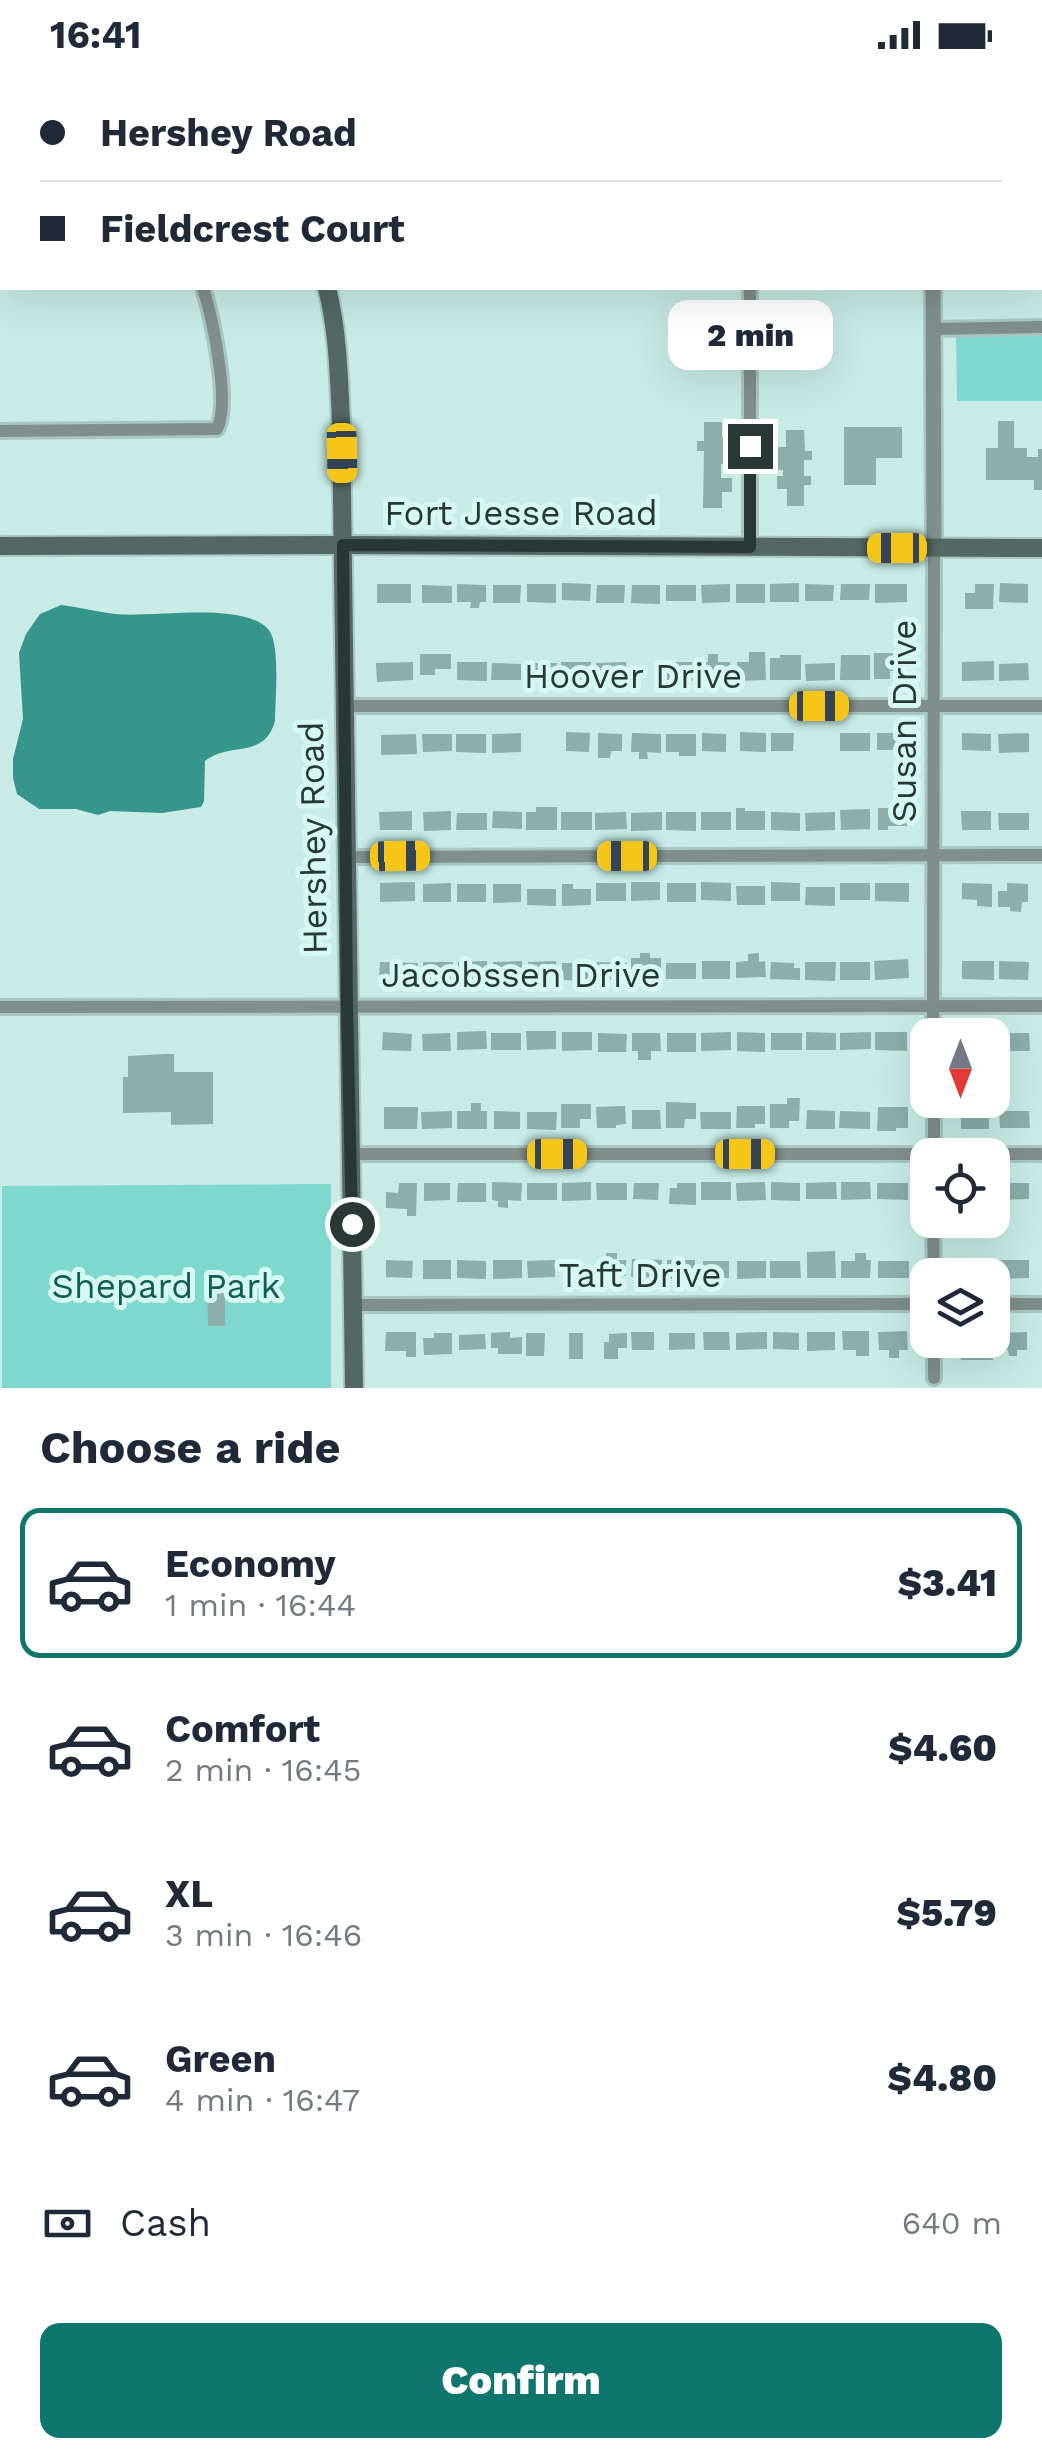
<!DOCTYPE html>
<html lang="en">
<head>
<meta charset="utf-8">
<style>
  :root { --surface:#fff; --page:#f2f2f3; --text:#1f2937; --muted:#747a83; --line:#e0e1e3; --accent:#0f766e }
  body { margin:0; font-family:"Work Sans",sans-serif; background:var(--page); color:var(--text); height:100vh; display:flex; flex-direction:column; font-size:38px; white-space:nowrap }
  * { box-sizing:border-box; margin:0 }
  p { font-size:32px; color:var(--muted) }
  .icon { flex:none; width:55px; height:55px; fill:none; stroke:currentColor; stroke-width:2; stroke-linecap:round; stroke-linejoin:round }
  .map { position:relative; height:1318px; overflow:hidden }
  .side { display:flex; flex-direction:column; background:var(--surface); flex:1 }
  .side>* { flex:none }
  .hud { position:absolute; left:0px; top:0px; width:1042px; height:220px; box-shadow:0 10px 40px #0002; display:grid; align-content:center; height:220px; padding:0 40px; background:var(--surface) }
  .needle { width:65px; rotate:180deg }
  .fabs { position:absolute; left:910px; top:948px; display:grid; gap:20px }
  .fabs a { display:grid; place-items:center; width:100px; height:100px; border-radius:20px; background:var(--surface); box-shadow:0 10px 40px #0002; font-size:50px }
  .end { position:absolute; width:45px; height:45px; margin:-22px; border:12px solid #2a3835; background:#fff; box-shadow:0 0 0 5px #fff }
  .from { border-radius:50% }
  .bubble { position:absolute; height:70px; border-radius:20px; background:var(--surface); box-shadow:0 10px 40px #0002; font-size:32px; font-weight:800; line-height:70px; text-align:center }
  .car { position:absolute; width:30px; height:60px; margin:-30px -15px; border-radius:12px; box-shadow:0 0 8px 2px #0007; background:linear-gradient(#f5c518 24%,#345 0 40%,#f5c518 0 76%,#345 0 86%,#f5c518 0) }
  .hud b { display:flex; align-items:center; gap:35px; height:95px; font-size:38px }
  .hud b+b { border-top:2px solid var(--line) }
  .hud i { width:25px; height:25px; background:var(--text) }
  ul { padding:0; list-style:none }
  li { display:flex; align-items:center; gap:30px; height:150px; margin:0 20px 15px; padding:0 20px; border:5px solid transparent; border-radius:20px }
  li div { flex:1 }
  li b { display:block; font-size:38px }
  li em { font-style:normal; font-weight:800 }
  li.selected { border-color:var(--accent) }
  li>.icon { width:90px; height:90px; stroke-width:1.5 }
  h2 { padding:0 40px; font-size:45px; line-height:120px }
  .pay { display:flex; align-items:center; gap:25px; height:110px; padding:0 40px; font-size:38px }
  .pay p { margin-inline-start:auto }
  .primary-button { display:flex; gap:20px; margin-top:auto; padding:20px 40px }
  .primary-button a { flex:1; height:115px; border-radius:20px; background:var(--accent); color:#fff; font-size:40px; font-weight:800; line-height:115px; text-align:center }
  .status { display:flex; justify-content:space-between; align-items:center; height:70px; padding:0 50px; background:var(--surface); direction:ltr }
  .status svg { height:28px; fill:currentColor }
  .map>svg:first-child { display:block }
  .green { fill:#7ed8cd }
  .water { fill:#36968b }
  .building { fill:#8daea9 }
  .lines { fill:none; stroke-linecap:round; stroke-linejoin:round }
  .minor-casing { stroke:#a8c7c2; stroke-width:18 }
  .tertiary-casing { stroke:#a8c7c2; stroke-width:20 }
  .secondary-casing { stroke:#a8c7c2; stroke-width:22 }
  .minor { stroke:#818f8c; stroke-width:12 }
  .tertiary { stroke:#818f8c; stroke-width:15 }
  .secondary { stroke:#536764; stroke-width:18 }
  .route { stroke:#2a3835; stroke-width:12 }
  .labels { text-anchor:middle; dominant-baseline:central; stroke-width:10; stroke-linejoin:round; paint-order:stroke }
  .street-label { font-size:35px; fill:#2a3835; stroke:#d6f8f2 }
  .park-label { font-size:35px; fill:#0f5e56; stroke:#d6f8f2 }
</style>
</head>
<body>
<div class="status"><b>16:41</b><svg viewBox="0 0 49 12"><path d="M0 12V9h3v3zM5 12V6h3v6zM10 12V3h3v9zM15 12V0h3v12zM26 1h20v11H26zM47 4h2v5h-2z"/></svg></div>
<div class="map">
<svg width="1042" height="1318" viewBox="0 0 1042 1318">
  <rect width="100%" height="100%" fill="#c8ebe5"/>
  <g class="green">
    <path d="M1042 265V331H957L956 267Z"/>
    <path d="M331 1114V1318H2V1116Z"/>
  </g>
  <path class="water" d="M61 535C79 537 97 542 115 544 152 548 242 531 268 559 281 573 275 630 275 651 264 690 230 671 205 691L204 731 201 737 162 743 110 741 98 745 76 739H39L17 724 13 708V689L23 649 19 583 26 564 40 544Z"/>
  <g class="building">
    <path d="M998 351H1014V378H1027V387H1038V379H1042V420H1034V410H986V378H998Z"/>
    <path d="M704 352H722V368L731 369V394H721V408H732V422H722V438H703L704 381H697V371H704Z"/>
    <path d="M844 357H902V388H876V415H844Z"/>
    <path d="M786 360H804L805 381H812V390H804V406H811V415H804V436H787V419H777V406H783V400H773V388H777V377H786Z"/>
    <path d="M562 513 591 514 590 531 562 530Z"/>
    <path d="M799 513V532H770V514Z"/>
    <path d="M1000 513 1028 514V533L999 532Z"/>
    <rect x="377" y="514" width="34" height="19"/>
    <path d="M457 514 486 515V532H480L479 538H470L471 532H457Z"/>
    <path d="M527 514H556V533L527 532Z"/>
    <path d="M730 514V532L702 533 701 515Z"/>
    <rect x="736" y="514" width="29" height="19"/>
    <path d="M805 514 834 515 833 531H805Z"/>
    <path d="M841 514H870L869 530H840Z"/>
    <path d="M875 514H907V532L875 533Z"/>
    <path d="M975 514H994L993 539H965V523H975Z"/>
    <path d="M422 515 452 516V533H422Z"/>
    <path d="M493 515H521L520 533H493Z"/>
    <path d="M597 515H625L624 533H596Z"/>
    <path d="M632 515H660V534L631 533Z"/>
    <rect x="666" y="515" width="30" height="16"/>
    <path d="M749 582H765L766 610 737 611V592H749Z"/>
    <path d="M874 583H902V601H890V609H874Z"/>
    <path d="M420 584H451V599H435V605H420Z"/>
    <path d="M708 584H718V592H730L731 610 701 611V592H708Z"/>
    <path d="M780 585H801V610H770V588H780Z"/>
    <path d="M841 585H870V610H840Z"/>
    <path d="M994 591V610L962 611V592Z"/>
    <path d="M413 592V610L377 612 376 593Z"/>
    <path d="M457 592H487V611L457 610Z"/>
    <rect x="561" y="592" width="30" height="18"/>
    <path d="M626 592 627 610 596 611V593Z"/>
    <path d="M667 592H695V611L667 610Z"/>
    <path d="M492 593 521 594V610H491Z"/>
    <path d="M526 593H557V611L526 610Z"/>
    <path d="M835 593V610L806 611 805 594Z"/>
    <path d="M1028 593 1029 610 999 611V594Z"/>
    <path d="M566 662 590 663 589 682 566 681Z"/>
    <path d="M740 662 766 663V682L740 681Z"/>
    <path d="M521 663V682L492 683V664Z"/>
    <path d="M598 663 622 664V681H611L610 688H598Z"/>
    <path d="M632 663 661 664V683L647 682 648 689H639V682H631Z"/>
    <path d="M702 663 726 664V682L702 681Z"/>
    <path d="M771 663H794L793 681H771Z"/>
    <rect x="840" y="663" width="30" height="18"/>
    <rect x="877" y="663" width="30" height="17"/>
    <path d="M962 663 991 664V681L962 680Z"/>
    <path d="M1029 663V682L999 683 998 664Z"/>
    <path d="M416 664 417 684 381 685V665Z"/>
    <path d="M422 664H452V681L423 682Z"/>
    <path d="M456 664H486V683L456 682Z"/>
    <path d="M666 664H696V686H679V682H666Z"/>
    <path d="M536 737H557V760H526V742H536Z"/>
    <path d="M736 738H745V741H765V760H736Z"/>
    <path d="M878 738H907V756H888V760H878Z"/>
    <path d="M870 739V759L841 760 840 740Z"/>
    <path d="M412 741V760H380L379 742Z"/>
    <path d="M451 741V760L424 761 423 742Z"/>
    <path d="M493 741 522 742V759L492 758Z"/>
    <path d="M961 741H991V760H962Z"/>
    <rect x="561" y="742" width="31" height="18"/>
    <path d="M626 742 627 759 595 760V743Z"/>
    <path d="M662 742V760L631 761V743Z"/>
    <path d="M666 742H696V761L666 760Z"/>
    <rect x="701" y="742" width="30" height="18"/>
    <path d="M771 742 800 743V761L771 760Z"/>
    <path d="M835 742V760L806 761 805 743Z"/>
    <path d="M457 743H487V760H456Z"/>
    <path d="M998 743H1029V760H999Z"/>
    <path d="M415 812V831L380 832V813Z"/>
    <path d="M631 812H660V830L631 831Z"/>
    <path d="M701 812 731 813V831L701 830Z"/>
    <path d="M771 812 800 813V831H771Z"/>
    <path d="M451 813V832H423V814Z"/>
    <rect x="596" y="813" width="30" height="18"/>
    <rect x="667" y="813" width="29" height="19"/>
    <rect x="840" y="813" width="30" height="17"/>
    <path d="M875 813H909V832L875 831Z"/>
    <path d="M962 813 992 814V837L977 836V830L962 829Z"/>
    <path d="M1007 813 1028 814V832H1022L1021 842 1010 841V837H998V821H1007Z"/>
    <rect x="457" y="814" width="29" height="18"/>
    <path d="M493 814H521V832L493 833Z"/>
    <path d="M562 814H573V819H591V835L562 836Z"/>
    <path d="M736 816H765V835H737Z"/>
    <path d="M806 817H835V836L805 835Z"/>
    <path d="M527 819H556V836L527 835Z"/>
    <path d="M640 883H650V888H661V906H631V888H640Z"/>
    <path d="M759 883V892L765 891 766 907 736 908V892L748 891V884Z"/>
    <path d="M908 889 909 908 875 910 874 891Z"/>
    <path d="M487 891 488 909H458V892Z"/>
    <path d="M522 891V908H493V892Z"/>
    <path d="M556 891 557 909 528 910V892Z"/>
    <rect x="702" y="891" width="28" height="18"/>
    <path d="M962 891H994V910L962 909Z"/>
    <path d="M999 891 1029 892 1028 910 999 909Z"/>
    <path d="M380 892 418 893 417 911 379 910Z"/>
    <rect x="423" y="892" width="30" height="18"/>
    <path d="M597 892 627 893V910L596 909Z"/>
    <path d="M771 892 794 893V898H800V910L770 909Z"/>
    <path d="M805 892H836L835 911 805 910Z"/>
    <rect x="840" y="892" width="30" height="18"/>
    <path d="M562 893H592L591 911 562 910Z"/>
    <rect x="666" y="893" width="30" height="16"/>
    <path d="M486 961 487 979 457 980V962Z"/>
    <path d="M526 961H556V979L527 980Z"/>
    <path d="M383 962 412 964 411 981 382 980Z"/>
    <path d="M562 962H592V980L562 981Z"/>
    <path d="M731 962V980L701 981V963Z"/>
    <path d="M737 962 765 963V982L737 981Z"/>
    <path d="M806 962 836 963V980H806Z"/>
    <path d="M871 962V979L840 980V963Z"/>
    <path d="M875 962H907V981L875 980Z"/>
    <path d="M450 963 451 981H423L422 964Z"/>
    <rect x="491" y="963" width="30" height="17"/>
    <path d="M598 963 627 964 626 982H598Z"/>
    <path d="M632 963H660L661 981H651V990H638V981H632Z"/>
    <rect x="667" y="963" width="29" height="19"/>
    <rect x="771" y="963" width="31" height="17"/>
    <path d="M999 963H1029L1030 981H999Z"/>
    <path d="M166 984H174V1002H213V1054L171 1055V1042L123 1043V1007H128V986Z"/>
    <path d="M787 1028H800L799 1051H789V1058H770V1034H787Z"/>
    <path d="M666 1032 696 1033V1049H685L684 1058H666Z"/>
    <path d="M471 1033H481V1041H487V1059H457V1041H471Z"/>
    <path d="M561 1034H591V1049H580V1058H561Z"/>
    <path d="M625 1036 626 1054 616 1055V1058H597L596 1037Z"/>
    <path d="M737 1036H765V1054H755V1058H736Z"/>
    <path d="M384 1037H418L417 1059H384Z"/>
    <path d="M878 1037H908V1058H896V1061H877Z"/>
    <path d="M632 1040H660L661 1059H632Z"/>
    <path d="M807 1040 835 1041V1059H806Z"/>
    <path d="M452 1041V1058L422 1059 421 1042Z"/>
    <path d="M494 1041 520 1042V1059H494Z"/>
    <path d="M840 1041 870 1042V1059L839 1058Z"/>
    <rect x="961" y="1041" width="28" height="18"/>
    <path d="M999 1041H1029L1030 1058H1000Z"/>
    <path d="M527 1042H557L556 1060 527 1059Z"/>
    <path d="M700 1042H731V1059H701Z"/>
    <path d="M492 1112 522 1113 521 1131 508 1130V1138L498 1137V1131L492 1130Z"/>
    <path d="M591 1112V1130L562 1131V1113Z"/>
    <rect x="701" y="1112" width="30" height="18"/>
    <path d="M765 1112 766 1130 737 1131 736 1113Z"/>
    <path d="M771 1112 800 1113V1131L771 1130Z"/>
    <path d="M836 1112 837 1129H806V1113Z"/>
    <path d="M841 1112H870L871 1129 841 1130Z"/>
    <path d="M399 1113H417L416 1146H407V1139L386 1138V1122L398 1123Z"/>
    <path d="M424 1113H450V1130L424 1131Z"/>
    <path d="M458 1113H486V1132H457Z"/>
    <rect x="527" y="1113" width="30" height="17"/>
    <path d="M596 1113H627V1130H597Z"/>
    <path d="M634 1113H659L658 1130 633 1129Z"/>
    <path d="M677 1113H696V1135L669 1134 670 1118H677Z"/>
    <path d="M877 1113H908V1130L877 1129Z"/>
    <path d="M999 1113H1029V1129L999 1130Z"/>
    <path d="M835 1181 836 1208H807V1182Z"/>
    <path d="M606 1183H617V1190H626V1206H597L598 1190H606Z"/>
    <path d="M855 1183H866V1190H871L870 1208H841V1191H855Z"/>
    <path d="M632 1189 662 1190V1208L631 1207Z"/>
    <path d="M386 1190 413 1191 412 1208 386 1207Z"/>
    <rect x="423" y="1190" width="28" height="19"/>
    <path d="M457 1190 486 1191V1209L457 1208Z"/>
    <path d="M493 1190H522V1208L493 1209Z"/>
    <path d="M555 1190V1207L528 1208 527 1191Z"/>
    <rect x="667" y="1190" width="28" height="19"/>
    <path d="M962 1190 992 1191V1205H962Z"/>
    <path d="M999 1190H1029V1208L999 1209Z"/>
    <rect x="703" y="1191" width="26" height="17"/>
    <path d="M737 1191H766V1208L737 1209Z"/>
    <path d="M770 1191H800L801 1208H770Z"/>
    <rect x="878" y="1191" width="31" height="17"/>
    <path d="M207 1222H225V1256H208Z"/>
    <path d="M842 1261H869V1286H856V1280H843Z"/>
    <path d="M907 1261 908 1280H899V1288H889V1280H879L878 1262Z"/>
    <path d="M386 1262H416V1287H406V1281H385Z"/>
    <path d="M510 1262V1268L522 1267V1284H498V1278H491V1263Z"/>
    <path d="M631 1262H654V1280H632Z"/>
    <path d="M703 1262H729L730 1280H704Z"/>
    <path d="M767 1262V1279L736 1280V1263Z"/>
    <path d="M773 1262 799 1263V1280L773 1279Z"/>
    <path d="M807 1262H835V1280L807 1281Z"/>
    <path d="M1027 1262V1280H1017V1286H1009L1008 1280H1001V1263Z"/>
    <path d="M434 1263H452V1284L424 1285 423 1268H434Z"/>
    <path d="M526 1263H545L544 1286H526Z"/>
    <rect x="569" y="1263" width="14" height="26"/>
    <path d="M627 1263V1278H618V1289H604V1272H609V1264Z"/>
    <path d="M669 1263H695V1279L669 1280Z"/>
    <path d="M485 1264 486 1279 459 1280V1265Z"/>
    <path d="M961 1270H980V1274H993V1290H961Z"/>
  </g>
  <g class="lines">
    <g class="minor-casing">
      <g id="minor">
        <path d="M115 0 116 2"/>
        <path d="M750 0V2"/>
        <path d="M0 35H2"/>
        <path d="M0 197H2"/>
        <path d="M750 218V477"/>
        <path d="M933 259 1042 257"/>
        <path d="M0 361 217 359C231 332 212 247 203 218"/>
        <path d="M344 636H1042"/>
        <path d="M346 787 1042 785"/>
        <path d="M0 937 1042 936"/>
        <path d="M933 965 934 478"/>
        <path d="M934 1030V1085"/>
        <path d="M351 1084H1042"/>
        <path d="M933 1150 934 1205"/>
        <path d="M992 1234H1042"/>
        <path d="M353 1235 928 1234"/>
        <path d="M934 1308V1270"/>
      </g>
    </g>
    <g class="tertiary-casing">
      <g id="tertiary">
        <path d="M932 0V2"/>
        <path d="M933 218 934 478"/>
      </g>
    </g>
    <g class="secondary-casing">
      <g id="secondary">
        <path d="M245 0 246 2"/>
        <path d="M327 218C338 262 339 307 341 352L354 1318"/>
        <path d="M0 476 343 475 1042 478"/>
      </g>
    </g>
    <use href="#minor" class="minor"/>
    <use href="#tertiary" class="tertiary"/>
    <use href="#secondary" class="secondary"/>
  </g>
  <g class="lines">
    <path class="route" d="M352 1154 347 936 343 475 750 477V376"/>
  </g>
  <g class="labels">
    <g class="street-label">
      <text x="521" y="443">Fort Jesse Road</text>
      <text x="633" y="606">Hoover Drive</text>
      <text transform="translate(904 651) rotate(-90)">Susan Drive</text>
      <text transform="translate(313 768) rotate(-91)">Hershey Road</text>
      <text x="521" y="905">Jacobssen Drive</text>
      <text x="640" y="1205">Taft Drive</text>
    </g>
    <g class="park-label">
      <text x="166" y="1216">Shepard Park</text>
    </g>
  </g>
</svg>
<div class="fabs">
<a><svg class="needle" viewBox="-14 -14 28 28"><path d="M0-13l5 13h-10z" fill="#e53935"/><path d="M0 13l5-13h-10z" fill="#747a83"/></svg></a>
<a><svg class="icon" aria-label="locate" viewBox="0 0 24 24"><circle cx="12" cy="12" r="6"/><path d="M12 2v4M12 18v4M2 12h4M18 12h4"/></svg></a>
<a><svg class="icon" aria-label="layers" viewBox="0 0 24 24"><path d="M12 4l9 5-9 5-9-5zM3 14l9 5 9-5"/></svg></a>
</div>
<i class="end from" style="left:352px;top:1154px"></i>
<i class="end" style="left:750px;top:376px"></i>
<div class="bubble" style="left:668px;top:230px;width:165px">2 min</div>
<i class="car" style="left:342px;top:383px;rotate:179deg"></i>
<i class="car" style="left:897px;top:478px;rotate:270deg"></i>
<i class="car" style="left:819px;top:636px;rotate:90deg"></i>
<i class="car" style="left:400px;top:786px;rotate:89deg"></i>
<i class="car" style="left:627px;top:786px;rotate:270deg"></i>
<i class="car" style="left:557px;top:1084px;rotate:90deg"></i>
<i class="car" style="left:745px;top:1084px;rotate:90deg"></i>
<div class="hud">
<b><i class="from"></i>Hershey Road</b>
<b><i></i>Fieldcrest Court</b>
</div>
</div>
<section class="side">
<h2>Choose a ride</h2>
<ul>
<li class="selected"><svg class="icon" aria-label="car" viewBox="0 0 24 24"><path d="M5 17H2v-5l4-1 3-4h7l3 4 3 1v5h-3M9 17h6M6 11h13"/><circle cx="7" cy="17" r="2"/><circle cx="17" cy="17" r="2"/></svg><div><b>Economy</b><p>1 min · 16:44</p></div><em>$3.41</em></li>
<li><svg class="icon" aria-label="car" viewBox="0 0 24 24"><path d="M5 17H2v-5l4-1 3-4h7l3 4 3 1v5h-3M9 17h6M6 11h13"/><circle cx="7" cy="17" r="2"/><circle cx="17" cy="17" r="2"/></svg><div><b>Comfort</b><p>2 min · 16:45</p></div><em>$4.60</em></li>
<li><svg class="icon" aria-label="car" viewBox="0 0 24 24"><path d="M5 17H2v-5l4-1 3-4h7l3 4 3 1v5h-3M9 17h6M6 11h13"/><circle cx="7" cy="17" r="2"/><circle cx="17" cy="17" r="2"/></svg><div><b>XL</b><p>3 min · 16:46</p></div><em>$5.79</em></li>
<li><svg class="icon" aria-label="car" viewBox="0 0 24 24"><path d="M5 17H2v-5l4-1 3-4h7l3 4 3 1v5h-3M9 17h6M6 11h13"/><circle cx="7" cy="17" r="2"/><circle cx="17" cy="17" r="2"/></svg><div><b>Green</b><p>4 min · 16:47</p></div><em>$4.80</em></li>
</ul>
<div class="pay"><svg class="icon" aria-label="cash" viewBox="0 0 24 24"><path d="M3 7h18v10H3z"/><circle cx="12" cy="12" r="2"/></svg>Cash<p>640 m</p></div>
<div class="primary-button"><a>Confirm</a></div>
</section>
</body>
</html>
